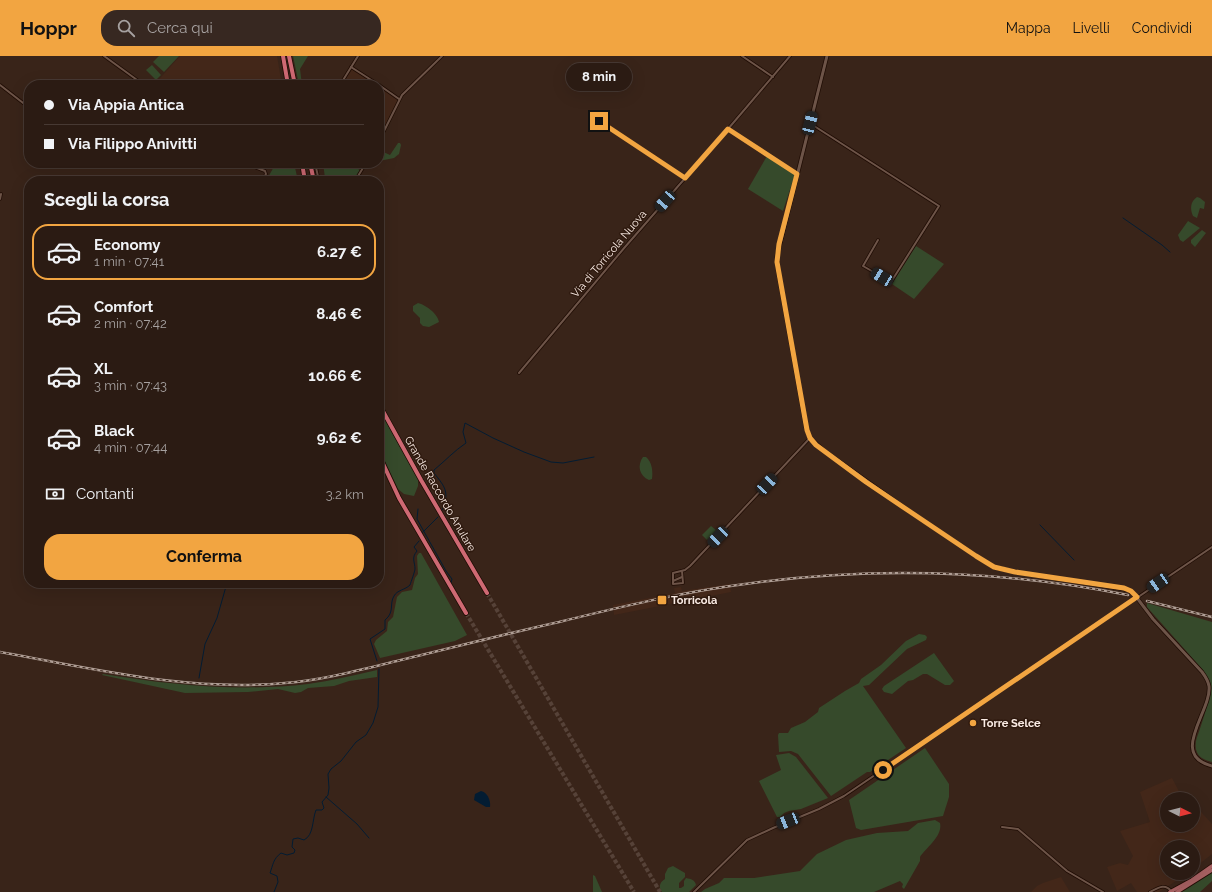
<!DOCTYPE html>
<html lang="it">
<head>
<meta charset="utf-8">
<style>
  :root { --surface:#2b1b13; --page:#372821; --text:#f1f3f6; --muted:#a6a1a0; --line:#473933; --accent:#f2a541 }
  body { margin:0; font-family:Raleway,sans-serif; background:var(--page); color:var(--text); height:100vh; display:flex; flex-direction:column; font-size:15px; white-space:nowrap }
  * { box-sizing:border-box; margin:0 }
  p { font-size:13px; color:var(--muted) }
  .icon { flex:none; width:22px; height:22px; fill:none; stroke:currentColor; stroke-width:2; stroke-linecap:round; stroke-linejoin:round }
  .map { position:relative; flex:1; overflow:hidden }
  .details { position:absolute; left:24px; top:120px; width:360px; height:412px; display:flex; flex-direction:column; background:var(--surface); border-radius:16px; box-shadow:0 4px 16px #0002,0 0 0 1px var(--line) }
  .details>* { flex:none }
  .banner { position:absolute; left:24px; top:24px; width:360px; height:88px; border-radius:16px; box-shadow:0 4px 16px #0002,0 0 0 1px var(--line); display:grid; align-content:center; height:88px; padding:0 20px; background:var(--surface) }
  .needle { width:26px; rotate:96deg }
  .buttons { position:absolute; left:1160px; top:736px; display:grid; gap:8px }
  .buttons a { display:grid; place-items:center; width:40px; height:40px; border-radius:50%; background:var(--surface); box-shadow:0 4px 16px #0002,0 0 0 1px var(--line); font-size:20px }
  .end { position:absolute; width:18px; height:18px; margin:-9px; border:5px solid #f2a541; background:#111; box-shadow:0 0 0 2px #111 }
  .from { border-radius:50% }
  .bubble { position:absolute; height:28px; border-radius:14px; background:var(--surface); box-shadow:0 4px 16px #0002,0 0 0 1px var(--line); font-size:13px; font-weight:700; line-height:28px; text-align:center }
  .car { position:absolute; width:12px; height:24px; margin:-12px -6px; border-radius:5px; box-shadow:0 0 3px 1px #0007; background:linear-gradient(#222 24%,#8ab4d8 0 40%,#222 0 76%,#8ab4d8 0 86%,#222 0) }
  .banner b { display:flex; align-items:center; gap:14px; height:38px; font-size:15px }
  .banner b+b { border-top:1px solid var(--line) }
  .banner i { width:10px; height:10px; background:var(--text) }
  ul { padding:0; list-style:none }
  li { display:flex; align-items:center; gap:12px; height:56px; margin:0 8px 6px; padding:0 12px; border:2px solid transparent; border-radius:16px }
  li div { flex:1 }
  li b { display:block; font-size:15px }
  li em { font-style:normal; font-weight:700 }
  li.selected { border-color:var(--accent) }
  li>.icon { width:36px; height:36px; stroke-width:1.5 }
  h2 { padding:0 20px; font-size:18px; line-height:48px }
  .pay { display:flex; align-items:center; gap:10px; height:44px; padding:0 20px; font-size:15px }
  .pay p { margin-inline-start:auto }
  .primary-button { display:flex; gap:8px; margin-top:auto; padding:8px 20px }
  .primary-button a { flex:1; height:46px; border-radius:16px; background:var(--accent); color:#111; font-size:16px; font-weight:700; line-height:46px; text-align:center }
  header { display:flex; align-items:center; gap:24px; box-sizing:border-box; height:56px; padding:0 20px; background:var(--accent); color:#111 }
  header strong { font-size:19px }
  nav { display:flex; gap:22px; margin-inline-start:auto; font-size:14px }
  .search { width:280px; height:36px; background:var(--page); display:flex; align-items:center; gap:10px; box-sizing:border-box; padding:0 14px; border-radius:16px; color:var(--muted); font-size:15px }
  .map>svg:first-child { display:block }
  .built { fill:#432719 }
  .green { fill:#364a2b }
  .water { fill:#031c32 }
  .lines { fill:none; stroke-linecap:round; stroke-linejoin:round }
  .stream { stroke:#031c32; stroke-width:1 }
  .highway-tunnel { stroke:#564238; stroke-width:4; stroke-dasharray:4 2; stroke-linecap:butt }
  .street-casing { stroke:#1f0c04; stroke-width:3.5 }
  .secondary-casing { stroke:#1f0c04; stroke-width:4.5 }
  .primary-casing { stroke:#1f0c04; stroke-width:5 }
  .highway-casing { stroke:#1f0c04; stroke-width:5.5 }
  .street { stroke:#6d5448; stroke-width:2 }
  .secondary { stroke:#6d5448; stroke-width:3 }
  .primary { stroke:#a76162; stroke-width:3.5 }
  .highway { stroke:#ce6973; stroke-width:4 }
  .rail-casing { stroke:#af9e95; stroke-width:2.5 }
  .rail { stroke:#2f1a0f; stroke-width:1; stroke-dasharray:3; stroke-linecap:butt }
  .route { stroke:#f2a541; stroke-width:5 }
  .poi-dot { fill:#f2a541; stroke:#2f1a0f; stroke-width:1.5 }
  .labels { text-anchor:middle; dominant-baseline:central; stroke-width:3; stroke-linejoin:round; paint-order:stroke }
  .street-label { font-size:11px; fill:#fbece5; stroke:#2f1a0f }
  .poi-label { font-size:11px; font-weight:bold; fill:#fbece5; stroke:#2f1a0f; text-anchor:start }
</style>
</head>
<body>
<header>
<strong>Hoppr</strong>
<div class="search"><svg class="icon" aria-label="search" viewBox="0 0 24 24"><circle cx="10" cy="10" r="6"/><path d="M15 15l6 6"/></svg>Cerca qui</div>
<nav><a>Mappa</a><a>Livelli</a><a>Condividi</a></nav>
</header>
<div class="map">
<svg width="1212" height="836" viewBox="0 0 1212 836">
  <rect width="100%" height="100%" fill="#392419"/>
  <g class="built">
    <path d="M180 0H277L282 29H154Z"/>
    <path d="M352 13 353 14 377 29H342Z"/>
    <path d="M379 31 398 43 383 74 379 71Z"/>
    <path d="M252 107H274L271 113Z"/>
    <path d="M730 528 731 536 614 559 613 549 675 537 674 532 681 531 682 535Z"/>
    <path d="M1172 722 1183 743H1167V769H1193V747L1212 768V798L1193 813V791H1167V817H1188L1159 836H1137L1131 827 1117 835 1107 811 1120 807 1128 809 1133 800 1120 775 1150 766 1140 736Z"/>
    <path d="M1061 821 1070 836H1031L1037 830 1043 827Z"/>
  </g>
  <g class="green">
    <path d="M159 0H179L164 16 153 6Z"/>
    <path d="M293 0H308L300 13 302 29H299Z"/>
    <path d="M152 9 161 19 156 24 146 14Z"/>
    <path d="M398 87H400L401 89 399 98 394 102 379 105V94L390 99Z"/>
    <path d="M767 100 795 118 783 155 748 133Z"/>
    <path d="M276 107H294L298 125H266Z"/>
    <path d="M323 107H346L360 114 354 125H322L321 123 325 122Z"/>
    <path d="M1197 141 1200 142 1205 146 1204 153 1200 152 1197 162 1193 160C1190 153 1190 146 1197 141Z"/>
    <path d="M1188 165 1200 172 1183 186 1180 184 1178 179Z"/>
    <path d="M1202 174 1206 177 1195 191 1191 187V184Z"/>
    <path d="M916 190 944 208 914 243 892 228Z"/>
    <path d="M418 247C426 249 438 258 439 266L429 271 423 270 420 267V262L413 255V250Z"/>
    <path d="M379 353 418 424V430L414 440 404 438 398 433 379 393Z"/>
    <path d="M643 401H646C652 406 653 415 652 423L649 424C639 420 637 409 643 401Z"/>
    <path d="M711 470 716 474 707 484 702 479Z"/>
    <path d="M419 497H421L467 579 455 585 380 602 374 588 376 584 387 575 388 566 393 561 397 541 402 536 412 534 415 522 418 518 417 500Z"/>
    <path d="M1147 547 1212 566V706C1200 703 1194 698 1196 685 1201 669 1212 641 1210 626 1208 622 1205 618 1203 614L1147 551Z"/>
    <path d="M919 578 925 579 927 581 926 584 907 593 869 629 863 630 906 692 870 716H867L831 740 798 698 791 695 779 696 778 679 779 677H788L791 672 805 666 818 656 819 652 845 635 859 627 861 623 881 609 906 585Z"/>
    <path d="M934 597 954 625 950 629H945L927 618H923L913 624 908 625 892 638 884 636 882 633 884 630Z"/>
    <path d="M377 614V621L349 625 334 630 308 632 301 636 295 637 278 633 248 636 185 637 102 619 103 618C171 629 239 636 308 628 331 625 354 619 377 614Z"/>
    <path d="M925 692 949 728V741L943 760 861 774 856 772 849 744Z"/>
    <path d="M789 697 796 701 828 742 801 753 789 755 784 757 780 761H777L759 725 781 714 776 699Z"/>
    <path d="M935 764 940 767C943 780 926 792 920 801V805L904 833 902 831 903 828 900 825 874 836H701L705 833 719 827 724 822H754L800 815 817 798 846 784 877 777 908 775 918 767Z"/>
    <path d="M673 810 685 817V821L679 827V832H681L684 830V825L686 822C691 823 695 824 696 829L689 836H662C658 831 660 826 665 823V818L668 812Z"/>
    <path d="M1212 817V825L1200 836H1182Z"/>
    <path d="M593 819 595 820 602 836H593Z"/>
  </g>
  <path class="water" d="M481 735C487 736 491 744 490 751H486L474 744 475 738Z"/>
  <g class="lines">
    <g class="stream">
      <path d="M1123 162 1162 189 1170 196"/>
      <path d="M418 453 417 463 446 515 452 523 451 527"/>
      <path d="M442 454C450 436 445 431 434 417V414C445 405 454 395 466 387L463 376 465 367 493 382 524 396 551 406 563 407 594 401"/>
      <path d="M1040 469 1074 504"/>
      <path d="M422 477 438 461"/>
      <path d="M377 605 370 583 385 573V564C395 556 389 548 394 540 397 534 405 534 410 529 411 526 415 515 415 513 415 506 411 502 417 495L414 491 419 485"/>
      <path d="M199 622 205 588 217 562 227 527"/>
      <path d="M326 741 357 768 369 782"/>
      <path d="M274 836 278 826 277 820 270 817C273 809 273 803 281 797L287 799 294 797 295 794 292 791 293 783 298 782 304 784C314 779 312 764 316 754H322L324 752 322 746 328 739 329 732 328 718 331 713 341 705 356 686 366 679 373 667 378 651 379 613"/>
    </g>
    <g class="highway-tunnel">
      <path d="M487 537 660 836"/>
      <path d="M466 557 634 836"/>
    </g>
    <g class="street-casing">
      <g id="street">
        <path d="M104 0 144 29"/>
        <path d="M742 0 773 21"/>
        <path d="M351 11 379 29"/>
        <path d="M0 29 27 50"/>
        <path d="M340 29 358 0"/>
        <path d="M379 29 399 43"/>
        <path d="M599 65 685 122"/>
        <path d="M811 68 939 150 891 226 863 210 878 184"/>
        <path d="M728 73 797 118"/>
        <path d="M379 85 402 39 442 0"/>
        <path d="M244 107 265 115 266 118 262 125"/>
        <path d="M315 107 319 125"/>
        <path d="M355 125 366 107"/>
        <path d="M0 143 1 138"/>
        <path d="M519 317 625 191 728 73 790 0"/>
        <path d="M682 515 683 527 673 528V517L685 514 690 510 810 382"/>
        <path d="M673 525 682 521"/>
        <path d="M1002 771 1018 773 1067 815 1103 836"/>
        <path d="M694 836 747 784 773 772 819 753 844 740 1212 491"/>
        <path d="M1150 836C1158 832 1165 827 1171 835"/>
      </g>
    </g>
    <g class="secondary-casing">
      <path id="secondary" d="M827 0 777 200 778 214 806 371 810 382 823 394 909 455 976 500 994 511 1015 516 1119 532 1129 534 1134 538 1153 563 1202 616C1205 620 1208 624 1209 630 1212 655 1168 699 1212 710"/>
    </g>
    <g class="primary-casing">
      <g id="primary">
        <path d="M1170 836 1192 824 1212 810"/>
        <path d="M1177 836 1212 814"/>
      </g>
    </g>
    <g class="highway-casing">
      <g id="highway">
        <path d="M283 0 288 29"/>
        <path d="M289 0 295 29"/>
        <path d="M302 107 305 125"/>
        <path d="M310 107 314 125"/>
        <path d="M379 348 421 424 487 537"/>
        <path d="M379 399 399 442 466 557"/>
      </g>
    </g>
    <use href="#street" class="street"/>
    <use href="#secondary" class="secondary"/>
    <use href="#primary" class="primary"/>
    <use href="#highway" class="highway"/>
    <g class="rail-casing">
      <g id="rail">
        <path d="M1147 545 1212 561"/>
        <path d="M0 596C94 613 189 636 285 627 323 624 360 614 397 605 451 592 505 578 559 566 620 551 682 536 745 528 874 510 1000 514 1128 539"/>
      </g>
    </g>
    <use href="#rail" class="rail"/>
  </g>
  <g class="lines">
    <path class="route" d="M599 65 685 122 728 73 797 118 779 188 777 206 807 374 810 382 816 389 866 426 909 455 976 500 994 511 1015 516 1124 532 1131 535 1137 541 883 714"/>
  </g>
  <g class="poi-dot">
    <rect x="657" y="539" width="10" height="10" rx="2"/>
    <circle cx="973" cy="667" r="4"/>
  </g>
  <g class="labels">
    <g class="street-label">
      <text transform="translate(609 198) rotate(-50)">Via di Torricola Nuova</text>
      <text transform="translate(440 438) rotate(60)">Grande Raccordo Anulare</text>
    </g>
    <g class="poi-label">
      <text x="671" y="544">Torricola</text>
      <text x="981" y="667">Torre Selce</text>
    </g>
  </g>
</svg>
<div class="buttons">
<a><svg class="needle" viewBox="-14 -14 28 28"><path d="M0-13l5 13h-10z" fill="#e53935"/><path d="M0 13l5-13h-10z" fill="#a6a1a0"/></svg></a>
<a><svg class="icon" aria-label="layers" viewBox="0 0 24 24"><path d="M12 4l9 5-9 5-9-5zM3 14l9 5 9-5"/></svg></a>
</div>
<i class="end from" style="left:883px;top:714px"></i>
<i class="end" style="left:599px;top:65px"></i>
<div class="bubble" style="left:566px;top:7px;width:66px">8 min</div>
<i class="car" style="left:810px;top:67px;rotate:14deg"></i>
<i class="car" style="left:665px;top:145px;rotate:221deg"></i>
<i class="car" style="left:882px;top:221px;rotate:301deg"></i>
<i class="car" style="left:767px;top:428px;rotate:43deg"></i>
<i class="car" style="left:718px;top:481px;rotate:224deg"></i>
<i class="car" style="left:1158px;top:527px;rotate:236deg"></i>
<i class="car" style="left:788px;top:765px;rotate:248deg"></i>
<div class="banner">
<b><i class="from"></i>Via Appia Antica</b>
<b><i></i>Via Filippo Anivitti</b>
</div>
<section class="details">
<h2>Scegli la corsa</h2>
<ul>
<li class="selected"><svg class="icon" aria-label="car" viewBox="0 0 24 24"><path d="M5 17H2v-5l4-1 3-4h7l3 4 3 1v5h-3M9 17h6M6 11h13"/><circle cx="7" cy="17" r="2"/><circle cx="17" cy="17" r="2"/></svg><div><b>Economy</b><p>1 min · 07:41</p></div><em>6.27 €</em></li>
<li><svg class="icon" aria-label="car" viewBox="0 0 24 24"><path d="M5 17H2v-5l4-1 3-4h7l3 4 3 1v5h-3M9 17h6M6 11h13"/><circle cx="7" cy="17" r="2"/><circle cx="17" cy="17" r="2"/></svg><div><b>Comfort</b><p>2 min · 07:42</p></div><em>8.46 €</em></li>
<li><svg class="icon" aria-label="car" viewBox="0 0 24 24"><path d="M5 17H2v-5l4-1 3-4h7l3 4 3 1v5h-3M9 17h6M6 11h13"/><circle cx="7" cy="17" r="2"/><circle cx="17" cy="17" r="2"/></svg><div><b>XL</b><p>3 min · 07:43</p></div><em>10.66 €</em></li>
<li><svg class="icon" aria-label="car" viewBox="0 0 24 24"><path d="M5 17H2v-5l4-1 3-4h7l3 4 3 1v5h-3M9 17h6M6 11h13"/><circle cx="7" cy="17" r="2"/><circle cx="17" cy="17" r="2"/></svg><div><b>Black</b><p>4 min · 07:44</p></div><em>9.62 €</em></li>
</ul>
<div class="pay"><svg class="icon" aria-label="cash" viewBox="0 0 24 24"><path d="M3 7h18v10H3z"/><circle cx="12" cy="12" r="2"/></svg>Contanti<p>3.2 km</p></div>
<div class="primary-button"><a>Conferma</a></div>
</section>
</div>
</body>
</html>
